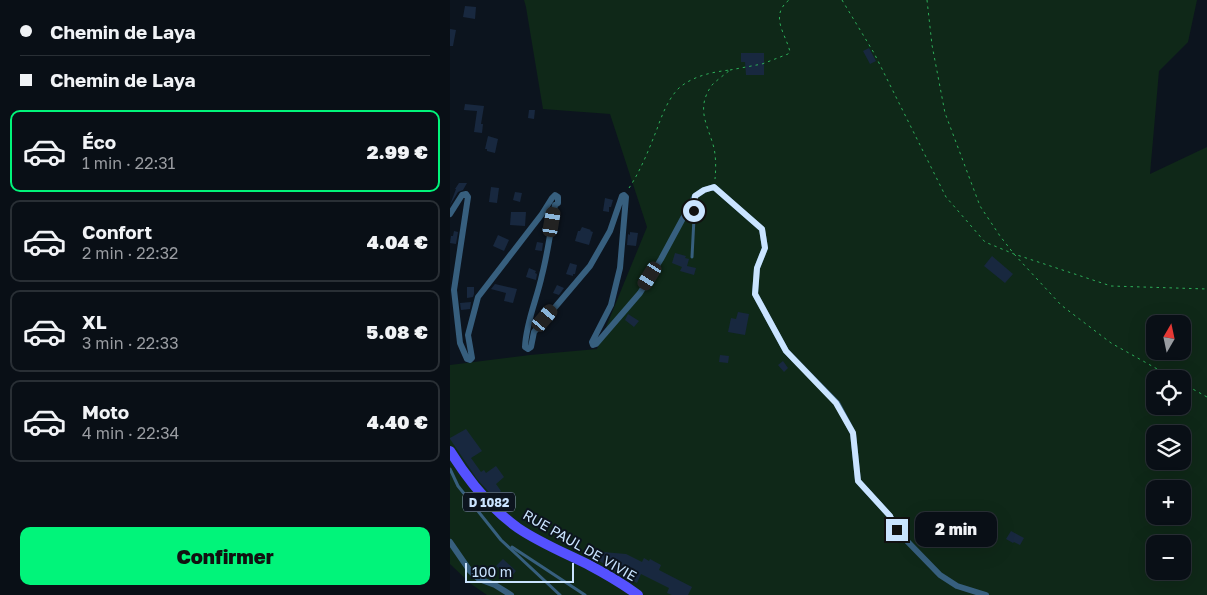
<!DOCTYPE html>
<html lang="fr">
<head>
<meta charset="utf-8">
<style>
  :root { --surface:#090f16; --page:#171d23; --text:#f1f3f6; --muted:#999ca1; --line:#292f35; --accent:#01f47a }
  body { margin:0; font-family:"Golos Text",sans-serif; background:var(--page); color:var(--text); height:100vh; display:flex; flex-direction:column; font-size:19px; white-space:nowrap }
  * { box-sizing:border-box; margin:0 }
  p { font-size:16px; color:var(--muted) }
  .icon { flex:none; width:28px; height:28px; fill:none; stroke:currentColor; stroke-width:2; stroke-linecap:round; stroke-linejoin:round }
  .map { position:relative; flex:1; overflow:hidden }
  .drawer { display:flex; flex-direction:column; background:var(--surface); width:450px }
  .drawer>* { flex:none }
  .guide { display:grid; align-content:center; height:110px; padding:0 20px; background:var(--surface) }
  .needle { width:32px; rotate:9deg }
  .fabs { position:absolute; left:696px; top:315px; display:grid; gap:10px }
  .fabs a { display:grid; place-items:center; width:45px; height:45px; border-radius:10px; background:var(--surface); box-shadow:0 5px 20px #0002,0 0 0 1px var(--line); font-size:25px }
  .scale { position:absolute; left:15px; bottom:12px; width:109px; box-sizing:border-box; padding-left:5px; border:2px solid #cae4ff; border-top:0; font-size:14px; line-height:18px; white-space:nowrap; color:#cae4ff; -webkit-text-stroke:4px #0c141e; paint-order:stroke }
  .end { position:absolute; width:22px; height:22px; margin:-11px; border:6px solid #cae4ff; background:#111; box-shadow:0 0 0 2px #111 }
  .from { border-radius:50% }
  .bubble { position:absolute; height:35px; border-radius:10px; background:var(--surface); box-shadow:0 5px 20px #0002,0 0 0 1px var(--line); font-size:16px; font-weight:800; line-height:35px; text-align:center }
  .car { position:absolute; width:15px; height:30px; margin:-15px -8px; border-radius:6px; box-shadow:0 0 4px 1px #0007; background:linear-gradient(#222 24%,#8ab4d8 0 40%,#222 0 76%,#8ab4d8 0 86%,#222 0) }
  .guide b { display:flex; align-items:center; gap:18px; height:48px; font-size:19px }
  .guide b+b { border-top:1px solid var(--line) }
  .guide i { width:12px; height:12px; background:var(--text) }
  ul { padding:0; list-style:none }
  li { display:flex; align-items:center; gap:15px; height:82px; margin:0 10px 8px; padding:0 10px; border:2px solid var(--line); border-radius:10px }
  li div { flex:1 }
  li b { display:block; font-size:19px }
  li em { font-style:normal; font-weight:800 }
  li.current { border-color:var(--accent) }
  li>.icon { width:45px; height:45px; stroke-width:1.5 }
  .primary-button { display:flex; gap:10px; margin-top:auto; padding:10px 20px }
  .primary-button a { flex:1; height:58px; border-radius:10px; background:var(--accent); color:#111; font-size:20px; font-weight:800; line-height:58px; text-align:center }
  main { display:flex; flex:1; min-height:0 }
  .map>svg:first-child { display:block }
  .green { fill:#0f2818; fill-rule:evenodd }
  .building { fill:#18283f }
  .lines { fill:none; stroke-linecap:round; stroke-linejoin:round }
  .path { stroke:#2daf59; stroke-width:1; stroke-dasharray:2.5 4; stroke-linecap:butt }
  .lane { stroke:#375f7e; stroke-width:3 }
  .street { stroke:#375f7e; stroke-width:6 }
  .primary { stroke:#5551ff; stroke-width:10 }
  .route { stroke:#cae4ff; stroke-width:6 }
  .labels { text-anchor:middle; dominant-baseline:central; stroke-width:4; stroke-linejoin:round; paint-order:stroke }
  .shield { fill:#0c141e; stroke:#91a6bc; stroke-width:1 }
  .shield-label { font-size:12px; font-weight:bold; fill:#cae4ff }
  .street-label { font-size:14px; fill:#cae4ff; stroke:#0c141e }
</style>
</head>
<body>
<main>
<section class="drawer">
<div class="guide">
<b><i class="from"></i>Chemin de Laya</b>
<b><i></i>Chemin de Laya</b>
</div>
<ul>
<li class="current"><svg class="icon" aria-label="car" viewBox="0 0 24 24"><path d="M5 17H2v-5l4-1 3-4h7l3 4 3 1v5h-3M9 17h6M6 11h13"/><circle cx="7" cy="17" r="2"/><circle cx="17" cy="17" r="2"/></svg><div><b>Éco</b><p>1 min · 22:31</p></div><em>2.99 €</em></li>
<li><svg class="icon" aria-label="car" viewBox="0 0 24 24"><path d="M5 17H2v-5l4-1 3-4h7l3 4 3 1v5h-3M9 17h6M6 11h13"/><circle cx="7" cy="17" r="2"/><circle cx="17" cy="17" r="2"/></svg><div><b>Confort</b><p>2 min · 22:32</p></div><em>4.04 €</em></li>
<li><svg class="icon" aria-label="car" viewBox="0 0 24 24"><path d="M5 17H2v-5l4-1 3-4h7l3 4 3 1v5h-3M9 17h6M6 11h13"/><circle cx="7" cy="17" r="2"/><circle cx="17" cy="17" r="2"/></svg><div><b>XL</b><p>3 min · 22:33</p></div><em>5.08 €</em></li>
<li><svg class="icon" aria-label="car" viewBox="0 0 24 24"><path d="M5 17H2v-5l4-1 3-4h7l3 4 3 1v5h-3M9 17h6M6 11h13"/><circle cx="7" cy="17" r="2"/><circle cx="17" cy="17" r="2"/></svg><div><b>Moto</b><p>4 min · 22:34</p></div><em>4.40 €</em></li>
</ul>
<div class="primary-button"><a>Confirmer</a></div>
</section>
<div class="map">
<svg width="757" height="595" viewBox="0 0 757 595">
  <rect width="100%" height="100%" fill="#0c141e"/>
  <path class="green" d="M74 0H747L738 42 709 71 700 174 757 147V595H37L21 584 0 564V365L80 355 147 349 197 227 160 114 93 109 76 7ZM705 324H732V351H705ZM705 379H732V406H705ZM705 434H732V461H705ZM705 489H732V516H705ZM705 544H732V571H705Z"/>
  <g class="building">
    <path d="M15 6 26 7 25 19 13 17Z"/>
    <path d="M0 29 6 30 3 46H0Z"/>
    <path d="M419 48 426 61 420 64 413 51Z"/>
    <path d="M291 53H314V75H296L295 62H291Z"/>
    <path d="M15 104 34 106 31 124H33L32 133 24 132 27 111 14 110Z"/>
    <path d="M79 110H85L84 119 78 118Z"/>
    <path d="M38 136 48 139 45 153 37 151V149H35Z"/>
    <path d="M9 183H17L13 190 8 192 0 205 6 189H5Z"/>
    <path d="M41 187 49 188 47 203 39 202Z"/>
    <path d="M65 192 72 193 70 202 63 200Z"/>
    <path d="M155 198 163 200 161 207H159V212L153 211Z"/>
    <path d="M61 212H76L75 226 60 225Z"/>
    <path d="M132 227 141 230 140 231 143 232 139 245 125 241 128 231H130Z"/>
    <path d="M4 231 8 232 6 244 0 243 1 236H3Z"/>
    <path d="M180 232 188 233 186 246 177 245 178 234 180 235Z"/>
    <path d="M48 235 59 240 54 251 43 246Z"/>
    <path d="M87 242 93 243 92 251 85 250Z"/>
    <path d="M225 253 236 256 235 258 239 259 237 266 246 268 244 275 230 271 232 267 222 263Z"/>
    <path d="M542 256 563 274 555 283 534 266Z"/>
    <path d="M120 263 127 265 125 274H123V276L116 274Z"/>
    <path d="M79 268 86 271 85 273 87 274 86 280 76 277Z"/>
    <path d="M45 284 67 289 63 303 54 301 56 293 41 289Z"/>
    <path d="M107 285 114 288 109 295 103 293Z"/>
    <path d="M17 287H24V294L23 297 17 298Z"/>
    <path d="M21 302 20 309 11 310 10 303Z"/>
    <path d="M288 312 299 314 295 335 278 332 281 318 286 319Z"/>
    <path d="M178 314 189 321 184 327 175 320Z"/>
    <path d="M270 355 279 356 278 363 269 362Z"/>
    <path d="M333 361 338 368 334 372 328 365Z"/>
    <path d="M16 429 32 451 21 458 31 472 34 470 36 473 46 466 54 477 46 484 51 491 50 492 54 498 49 503 27 479 0 439V438Z"/>
    <path d="M561 531 574 538 570 545 564 542 563 543 556 539Z"/>
    <path d="M148 551 153 552 176 554 192 562 194 558 199 561 200 559 211 565 209 570 242 587 238 595H222L217 593 219 588 191 574 187 583 167 573 162 570V568L147 560 149 557 146 555Z"/>
    <path d="M53 559 66 571 60 578 46 566Z"/>
  </g>
  <g class="lines">
    <g class="path">
      <path d="M392 0 424 53 496 197 535 242 564 254 661 286 757 289"/>
      <path d="M477 0 482 45 495 113 530 206 550 236 564 254 611 305 661 343 725 379"/>
      <path d="M280 70 312 64 338 54 340 52C336 34 319 16 339 0"/>
      <path d="M179 188C191 170 199 149 207 129 212 115 218 99 229 88 243 76 262 72 280 70 274 75 267 80 262 85 245 109 258 125 264 148 266 158 266 169 265 179"/>
      <path d="M732 383 757 397"/>
    </g>
    <g class="lane">
      <path d="M242 257 245 199"/>
      <path d="M0 469 8 486 51 540 110 595"/>
      <path d="M62 547 135 595"/>
    </g>
    <g class="street">
      <path d="M0 214 12 195 16 194 18 197 4 290 10 343 17 359 20 360 22 358 18 335 28 297 92 214 102 198 105 195 108 197V203L105 205C101 228 98 252 92 275 87 299 76 322 75 347L78 349 81 347 84 332 140 266 160 231 172 196 174 195 176 197 170 268 161 305 142 342 143 345 146 344 190 293 211 259 245 196 254 190 264 187 312 229 315 248 307 268 305 294 336 351 387 403 403 433 408 481 440 516 447 530 455 539 490 575 507 586 536 595"/>
      <path d="M0 542 20 571 29 579 45 585 61 595"/>
    </g>
    <path class="primary" d="M0 451C18 480 40 508 68 528 90 543 115 553 139 565 156 574 173 584 188 595"/>
  </g>
  <g class="lines">
    <path class="route" d="M244 211 245 196 254 190 264 187 312 229 315 248 307 268 305 294 336 351 386 403 403 433 408 481 440 516 447 530"/>
  </g>
  <g class="labels">
    <rect class="shield" x="13" y="492.5" width="52" height="19" rx="4"/>
    <g class="shield-label">
      <text x="39" y="502">D 1082</text>
    </g>
    <g class="street-label">
      <text transform="translate(130 545) rotate(30)">RUE PAUL DE VIVIE</text>
    </g>
  </g>
</svg>
<div class="fabs">
<a><svg class="needle" viewBox="-14 -14 28 28"><path d="M0-13l5 13h-10z" fill="#e53935"/><path d="M0 13l5-13h-10z" fill="#999ca1"/></svg></a>
<a><svg class="icon" aria-label="locate" viewBox="0 0 24 24"><circle cx="12" cy="12" r="6"/><path d="M12 2v4M12 18v4M2 12h4M18 12h4"/></svg></a>
<a><svg class="icon" aria-label="layers" viewBox="0 0 24 24"><path d="M12 4l9 5-9 5-9-5zM3 14l9 5 9-5"/></svg></a>
<a>+</a>
<a>−</a>
</div>
<div class="scale">100 m</div>
<i class="end from" style="left:244px;top:211px"></i>
<i class="end" style="left:447px;top:530px"></i>
<div class="bubble" style="left:465px;top:512px;width:82px">2 min</div>
<i class="car" style="left:102px;top:222px;rotate:10deg"></i>
<i class="car" style="left:200px;top:276px;rotate:212deg"></i>
<i class="car" style="left:95px;top:318px;rotate:40deg"></i>
</div>
</main>
</body>
</html>
